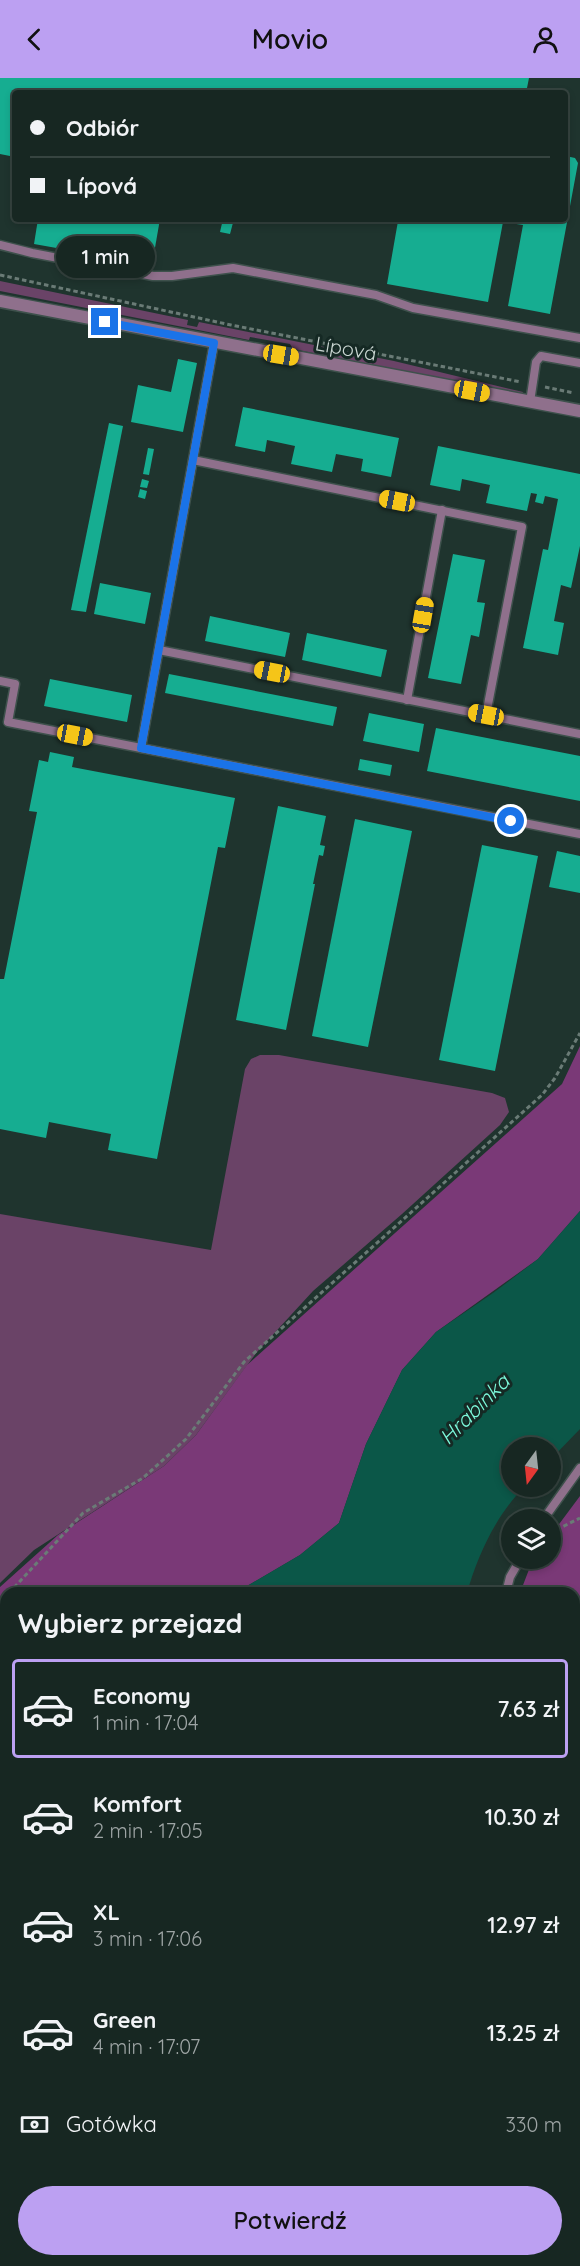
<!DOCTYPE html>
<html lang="pl">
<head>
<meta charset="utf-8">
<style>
  :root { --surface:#172722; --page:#24332f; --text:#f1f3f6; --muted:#9ea5a5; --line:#364440; --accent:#bca0f2 }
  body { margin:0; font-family:Quicksand,sans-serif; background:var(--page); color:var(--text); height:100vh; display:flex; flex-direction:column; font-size:22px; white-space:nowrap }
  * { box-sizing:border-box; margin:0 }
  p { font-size:20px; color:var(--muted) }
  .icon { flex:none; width:33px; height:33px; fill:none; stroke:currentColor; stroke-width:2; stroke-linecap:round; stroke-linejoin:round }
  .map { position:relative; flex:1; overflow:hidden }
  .panel { position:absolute; left:0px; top:1509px; width:580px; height:680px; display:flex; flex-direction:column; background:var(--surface); border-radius:18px 18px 0 0; box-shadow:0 3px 9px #0003,0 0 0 2px var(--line) }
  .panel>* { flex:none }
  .guide { position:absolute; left:12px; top:12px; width:556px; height:132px; border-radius:6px; box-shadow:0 3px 9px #0003,0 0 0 2px var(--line); display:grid; align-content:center; height:132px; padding:0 18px; background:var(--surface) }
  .needle { width:39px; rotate:195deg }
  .tools { position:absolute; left:501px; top:1359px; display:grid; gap:12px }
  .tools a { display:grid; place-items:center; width:60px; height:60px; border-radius:50%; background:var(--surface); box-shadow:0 3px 9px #0003,0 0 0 2px var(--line); font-size:30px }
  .end { position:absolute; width:27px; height:27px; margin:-14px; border:8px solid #1a73e8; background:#fff; box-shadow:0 0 0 3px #fff }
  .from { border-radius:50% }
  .bubble { position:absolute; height:42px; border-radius:21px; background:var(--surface); box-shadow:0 3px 9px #0003,0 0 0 2px var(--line); font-size:20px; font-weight:600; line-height:42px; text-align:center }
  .car { position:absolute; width:18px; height:36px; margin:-18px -9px; border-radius:8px; box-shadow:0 0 4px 2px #0007; background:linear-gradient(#f5c518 24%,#345 0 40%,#f5c518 0 76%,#345 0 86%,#f5c518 0) }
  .guide b { display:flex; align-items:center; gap:21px; height:57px; font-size:22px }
  .guide b+b { border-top:2px solid var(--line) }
  .guide i { width:15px; height:15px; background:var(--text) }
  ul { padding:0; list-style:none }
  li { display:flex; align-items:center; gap:18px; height:99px; margin:0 12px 9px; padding:0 6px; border:3px solid transparent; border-radius:6px }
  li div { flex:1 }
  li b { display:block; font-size:22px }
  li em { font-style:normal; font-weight:600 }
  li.active { border-color:var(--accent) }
  li>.icon { width:54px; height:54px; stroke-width:1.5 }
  h2 { padding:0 18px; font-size:27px; line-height:72px }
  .pay { display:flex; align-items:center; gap:15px; height:66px; padding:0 18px; font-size:22px }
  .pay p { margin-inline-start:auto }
  .button { display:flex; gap:12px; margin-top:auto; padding:12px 18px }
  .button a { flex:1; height:69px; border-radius:36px; background:var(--accent); color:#111; font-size:24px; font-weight:600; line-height:69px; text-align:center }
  header { display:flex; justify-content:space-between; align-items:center; height:78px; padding:0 18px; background:var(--accent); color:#111; font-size:27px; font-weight:600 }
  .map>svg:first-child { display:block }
  .green { fill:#6a4367 }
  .forest { fill:#7a3977 }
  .water { fill:#0b5748 }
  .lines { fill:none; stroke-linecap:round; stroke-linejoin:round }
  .stream { stroke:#0b5748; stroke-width:5 }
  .building { fill:#16ad91 }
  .lane-casing { stroke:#3e514c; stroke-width:11 }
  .street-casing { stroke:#3e514c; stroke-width:15 }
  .path { stroke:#6a7b76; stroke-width:3; stroke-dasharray:4.5 3; stroke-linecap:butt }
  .lane { stroke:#8f708c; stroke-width:8 }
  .street { stroke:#8f708c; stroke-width:12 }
  .route { stroke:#1a73e8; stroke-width:8 }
  .labels { text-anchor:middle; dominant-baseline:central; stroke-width:6; stroke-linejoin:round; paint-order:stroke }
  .street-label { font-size:20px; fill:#cad6d2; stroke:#152924 }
  .water-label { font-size:21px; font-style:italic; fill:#7cf9db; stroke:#152924 }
</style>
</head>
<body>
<header><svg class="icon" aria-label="back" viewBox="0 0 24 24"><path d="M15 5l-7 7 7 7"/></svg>Movio<svg class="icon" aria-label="person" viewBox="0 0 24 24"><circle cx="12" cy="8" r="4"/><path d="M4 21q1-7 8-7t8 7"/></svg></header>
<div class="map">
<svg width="580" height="2188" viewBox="0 0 580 2188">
  <rect width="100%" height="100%" fill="#1f342e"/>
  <g class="green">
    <path d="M0 203 188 242 187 247 197 249 199 244 394 283 523 314 522 317 293 271 290 266 250 259 249 262 0 213Z"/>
    <path d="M260 977H279L492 1015 505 1020 509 1034 500 1047 402 1136 313 1213 257 1274 196 1357 164 1388 34 1472 0 1505V1136L211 1172 245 991 251 981Z"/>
  </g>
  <g class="forest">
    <path d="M580 968V1133L538 1181 436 1254 402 1292 366 1366 339 1445 300 1477 235 1515H6V1703L0 1713V1509L58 1457 164 1388 196 1357 247 1287 562 1006Z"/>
    <path d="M580 1418V1747L574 1745V1515H520L533 1481 550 1480 551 1457Z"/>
    <path d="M6 2054V2182L467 2183 465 2188H0V2057Z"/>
  </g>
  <g class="water">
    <path d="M580 1133V1351L551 1381 550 1370H512V1408L524 1409C496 1438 478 1476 467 1515H235L300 1477 339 1445 366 1366 402 1292 436 1254 493 1215 538 1181Z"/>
    <path d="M6 1703V2054L0 2057V1713Z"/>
  </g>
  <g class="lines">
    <path class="stream" d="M574 1644 580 1650"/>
  </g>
  <g class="building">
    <path d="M0 0H529L526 15H15V79L0 76Z"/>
    <path d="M566 78 575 80 578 85 550 236 508 228 523 147 503 144 488 224 387 206 398 143 391 141H566Z"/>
    <path d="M38 141H160L152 187 34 166Z"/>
    <path d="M223 141H234L230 156 220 154Z"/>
    <path d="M178 281 197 285 183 354 131 344 138 307 171 314Z"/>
    <path d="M243 329 399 360 391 399 361 393 363 381 336 376 332 394 291 386 295 368 267 362 265 374 235 368Z"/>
    <path d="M109 345 123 348 86 534 71 532Z"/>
    <path d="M438 368 580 396V468L571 510 561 507 554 543 564 545 558 577 523 570 543 471 548 472 558 421 545 418 543 426 535 424 537 416 531 415 527 433 486 425 490 407 462 401 460 413 430 407Z"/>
    <path d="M148 370 154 371 149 397 143 396Z"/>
    <path d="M142 401 149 403 147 410 140 409Z"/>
    <path d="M140 411 147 413 145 421 138 419Z"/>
    <path d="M453 476 485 482 477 524 485 525 479 559 471 557 461 606 428 600Z"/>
    <path d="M100 505 151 515 145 546 94 536Z"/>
    <path d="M210 538 290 555 285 579 205 563Z"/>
    <path d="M307 555 387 572 381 599 302 582Z"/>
    <path d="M169 596 337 629 333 648 165 615Z"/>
    <path d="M50 601 132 617 127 644 44 628Z"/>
    <path d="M369 635 424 646 419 674 363 663Z"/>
    <path d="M436 650 580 678V723L427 693Z"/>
    <path d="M50 674 74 679 72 689 235 720 225 770 218 769 157 1081 108 1072 111 1056 49 1044 46 1060 0 1051V901H4L37 734 29 733 39 682 48 684Z"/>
    <path d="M360 681 392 687 390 698 358 692Z"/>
    <path d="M278 728 326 738 320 767 325 768 323 778 319 777 313 806H315L286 952 236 942Z"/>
    <path d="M355 741 412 753 368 969 312 958Z"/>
    <path d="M482 767 538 778 495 993 439 982Z"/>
    <path d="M557 773 580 778V815L549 809Z"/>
    <path d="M574 1915 580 1916V1933H574Z"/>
    <rect x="574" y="2044" width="6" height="65"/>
    <rect x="574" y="2136" width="6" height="25"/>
  </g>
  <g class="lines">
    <g class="lane-casing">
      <g id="lane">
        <path d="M0 167 32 175 153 198H172L233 190 376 217 413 230 580 260"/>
        <path d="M214 265 141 670 580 756"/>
        <path d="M530 324 536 284 541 278 580 285"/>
        <path d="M193 382 522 449 486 637"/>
        <path d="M159 572 580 656"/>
        <path d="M0 603 15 606 8 644 141 670"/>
        <path d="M407 622 442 432"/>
        <path d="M543 1442 580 1390"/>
        <path d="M506 1515 510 1499 521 1480"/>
        <path d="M574 2016 580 2005"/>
        <path d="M483 2188 486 2182"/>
      </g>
    </g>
    <g class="street-casing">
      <g id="street">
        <path d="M0 223 580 333"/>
        <path d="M477 2182 478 2188"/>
      </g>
    </g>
    <g class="path">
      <path d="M0 197 231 247 521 304"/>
      <path d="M545 309 574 315"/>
      <path d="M550 1455 580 1440"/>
      <path d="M9 1515 83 1435 143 1400 186 1361 244 1284 542 1017 555 1000 580 955"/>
      <path d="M0 1524 6 1518"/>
      <path d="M0 2093 6 2091"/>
    </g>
    <use href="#lane" class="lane"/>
    <use href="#street" class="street"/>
  </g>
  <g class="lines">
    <path class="route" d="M105 244 214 265 141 670 511 743"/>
  </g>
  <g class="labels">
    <g class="street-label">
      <text transform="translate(346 270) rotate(10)">Lípová</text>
    </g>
    <g class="water-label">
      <text transform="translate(474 1331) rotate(-45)">Hrabinka</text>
    </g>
  </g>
</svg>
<div class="tools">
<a><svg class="needle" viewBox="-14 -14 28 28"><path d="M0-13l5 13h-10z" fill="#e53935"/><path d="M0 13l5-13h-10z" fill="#9ea5a5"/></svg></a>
<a><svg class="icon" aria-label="layers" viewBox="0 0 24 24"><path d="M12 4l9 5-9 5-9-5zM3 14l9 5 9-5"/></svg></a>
</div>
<i class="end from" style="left:511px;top:743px"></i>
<i class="end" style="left:105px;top:244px"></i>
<div class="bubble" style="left:56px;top:158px;width:99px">1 min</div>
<i class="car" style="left:281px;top:277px;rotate:100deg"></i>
<i class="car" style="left:472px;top:313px;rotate:101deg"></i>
<i class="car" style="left:397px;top:423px;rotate:281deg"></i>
<i class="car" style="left:423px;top:537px;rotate:10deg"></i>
<i class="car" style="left:272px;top:594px;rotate:281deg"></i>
<i class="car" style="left:486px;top:637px;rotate:281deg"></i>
<i class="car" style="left:75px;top:657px;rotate:101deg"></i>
<div class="guide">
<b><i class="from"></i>Odbiór</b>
<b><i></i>Lípová</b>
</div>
<section class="panel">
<h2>Wybierz przejazd</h2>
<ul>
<li class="active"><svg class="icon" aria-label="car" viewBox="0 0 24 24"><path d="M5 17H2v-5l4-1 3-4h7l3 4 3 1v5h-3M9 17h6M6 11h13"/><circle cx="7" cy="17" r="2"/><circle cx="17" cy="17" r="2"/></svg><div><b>Economy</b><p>1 min · 17:04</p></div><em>7.63 zł</em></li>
<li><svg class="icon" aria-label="car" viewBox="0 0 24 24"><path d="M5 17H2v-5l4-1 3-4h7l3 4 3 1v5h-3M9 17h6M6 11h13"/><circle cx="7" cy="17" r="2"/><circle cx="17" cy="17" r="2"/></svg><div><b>Komfort</b><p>2 min · 17:05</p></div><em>10.30 zł</em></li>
<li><svg class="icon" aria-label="car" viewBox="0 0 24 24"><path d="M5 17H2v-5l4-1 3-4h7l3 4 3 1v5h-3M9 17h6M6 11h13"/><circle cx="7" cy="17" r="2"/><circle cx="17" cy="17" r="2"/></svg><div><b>XL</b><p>3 min · 17:06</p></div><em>12.97 zł</em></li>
<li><svg class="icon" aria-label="car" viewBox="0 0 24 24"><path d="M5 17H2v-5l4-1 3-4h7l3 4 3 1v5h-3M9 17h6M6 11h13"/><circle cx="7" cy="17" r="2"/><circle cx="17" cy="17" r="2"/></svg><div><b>Green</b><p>4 min · 17:07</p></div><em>13.25 zł</em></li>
</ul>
<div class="pay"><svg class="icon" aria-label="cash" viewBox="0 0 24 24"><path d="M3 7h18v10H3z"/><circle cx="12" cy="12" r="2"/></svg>Gotówka<p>330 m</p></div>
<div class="button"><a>Potwierdź</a></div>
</section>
</div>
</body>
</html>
